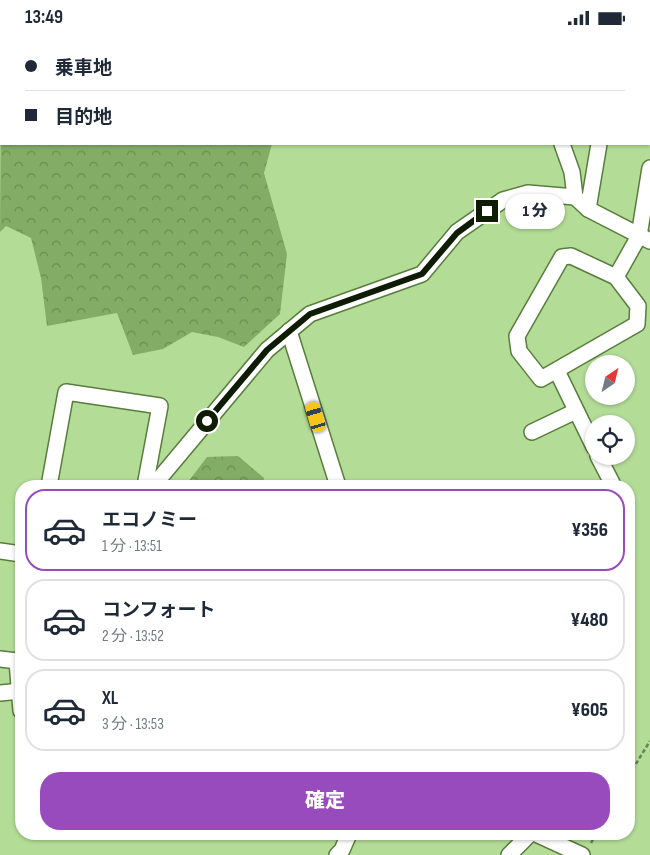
<!DOCTYPE html>
<html lang="ja">
<head>
<meta charset="utf-8">
<style>
  :root { --surface:#fff; --page:#f2f2f3; --text:#1f2937; --muted:#747a83; --line:#e0e1e3; --accent:#984bbc }
  body { margin:0; font-family:"Sofia Sans Condensed","Noto Sans JP",sans-serif; background:var(--page); color:var(--text); height:100vh; display:flex; flex-direction:column; font-size:19px; white-space:nowrap }
  * { box-sizing:border-box; margin:0 }
  p { font-size:16px; color:var(--muted) }
  .icon { flex:none; width:28px; height:28px; fill:none; stroke:currentColor; stroke-width:2; stroke-linecap:round; stroke-linejoin:round }
  .map { position:relative; flex:1; overflow:hidden }
  .details { position:absolute; left:15px; top:445px; width:620px; height:360px; display:flex; flex-direction:column; background:var(--surface); border-radius:20px; box-shadow:0 1px 4px #0004 }
  .details>* { flex:none }
  .guide { position:absolute; left:0px; top:0px; width:650px; height:110px; box-shadow:0 1px 4px #0004; display:grid; align-content:center; height:110px; padding:0 25px; background:var(--surface) }
  .needle { width:32px; rotate:35deg }
  .tools { position:absolute; left:585px; top:320px; display:grid; gap:10px }
  .tools a { display:grid; place-items:center; width:50px; height:50px; border-radius:50%; background:var(--surface); box-shadow:0 1px 4px #0004; font-size:25px }
  .end { position:absolute; width:22px; height:22px; margin:-11px; border:6px solid #0d1c03; background:#fff; box-shadow:0 0 0 2px #fff }
  .from { border-radius:50% }
  .bubble { position:absolute; height:35px; border-radius:18px; background:var(--surface); box-shadow:0 1px 4px #0004; font-size:16px; font-weight:800; line-height:35px; text-align:center }
  .car { position:absolute; width:15px; height:30px; margin:-15px -8px; border-radius:6px; box-shadow:0 0 4px 1px #0007; background:linear-gradient(#f5c518 24%,#345 0 40%,#f5c518 0 76%,#345 0 86%,#f5c518 0) }
  .guide b { display:flex; align-items:center; gap:18px; height:48px; font-size:19px }
  .guide b+b { border-top:1px solid var(--line) }
  .guide i { width:12px; height:12px; background:var(--text) }
  ul { padding:9px 0 0; list-style:none }
  li { display:flex; align-items:center; gap:15px; height:82px; margin:0 10px 8px; padding:0 15px; border:2px solid var(--line); border-radius:20px }
  li div { flex:1 }
  li b { display:block; font-size:19px }
  li em { font-style:normal; font-weight:800 }
  li.active { border-color:var(--accent) }
  li>.icon { width:45px; height:45px; stroke-width:1.5 }
  .button { display:flex; gap:10px; margin-top:auto; padding:10px 25px }
  .button a { flex:1; height:58px; border-radius:20px; background:var(--accent); color:#fff; font-size:20px; font-weight:800; line-height:58px; text-align:center }
  .status { display:flex; justify-content:space-between; align-items:center; height:35px; padding:0 25px; background:var(--surface); direction:ltr }
  .status svg { height:14px; fill:currentColor }
  .map>svg:first-child { display:block }
  .grass { fill:url(#grass-dots) }
  .forest { fill:url(#forest-crowns) }
  .lines { fill:none; stroke-linecap:round; stroke-linejoin:round }
  .minor-casing { stroke:#587d3c; stroke-width:18 }
  .path { stroke:#658251; stroke-width:2.5; stroke-dasharray:4 2.5; stroke-linecap:butt }
  .minor { stroke:#fff; stroke-width:15 }
  .route { stroke:#0d1c03; stroke-width:6 }
</style>
</head>
<body>
<div class="status"><b>13:49</b><svg viewBox="0 0 49 12"><path d="M0 12V9h3v3zM5 12V6h3v6zM10 12V3h3v9zM15 12V0h3v12zM26 1h20v11H26zM47 4h2v5h-2z"/></svg></div>
<div class="map">
<svg width="650" height="820" viewBox="0 0 650 820">
  <defs>
    <pattern id="grass-dots" width="8" height="8" patternUnits="userSpaceOnUse" patternTransform="scale(1.25)"><rect width="8" height="8" fill="#83ad66"/><path d="M2 2h.1M6 6h.1" fill="none" stroke="#6a8c52" stroke-width="1.8" stroke-linecap="round"/></pattern>
    <pattern id="forest-crowns" width="20" height="18" patternUnits="userSpaceOnUse" patternTransform="scale(1.25)"><rect width="20" height="18" fill="#83ad66"/><path d="M2 6a3 3 0 1 1 6 0M12 15a3 3 0 1 1 6 0" fill="none" stroke="#6a8c52"/></pattern>
  </defs>
  <rect width="100%" height="100%" fill="#b3dd97"/>
  <path class="grass" d="M0 0H103L104 1H1V41Z"/>
  <g class="forest">
    <path d="M193 0H483L484 1H193Z"/>
    <path d="M1 64V109H272L264 138 287 219 280 279 244 312 218 302 192 297 163 314 133 320 117 278 47 291 41 243 31 203 6 191 0 197Z"/>
    <path d="M238 421 264 443 263 451H185L207 422Z"/>
  </g>
  <g class="lines">
    <g class="minor-casing">
      <g id="minor">
        <path d="M503 0 504 1"/>
        <path d="M610 0V1"/>
        <path d="M562 109 572 137 575 162 588 174 650 206"/>
        <path d="M588 174 599 109"/>
        <path d="M616 242 571 221 562 222 517 301 519 316 541 344 637 289 638 271 616 242 639 201 650 133"/>
        <path d="M289 296 338 451"/>
        <path d="M557 336 594 412"/>
        <path d="M532 397 576 376"/>
        <path d="M598 421 612 448"/>
        <path d="M49 451 66 357 160 371 145 451"/>
        <path d="M156 451 159 444 267 315 310 279 422 239 457 197 503 165 528 158 575 162"/>
        <path d="M0 516 21 519"/>
        <path d="M0 624 17 626 21 676"/>
        <path d="M0 658 21 656"/>
        <path d="M536 799 582 820"/>
        <path d="M337 820 342 815 349 799"/>
        <path d="M509 820 530 799"/>
      </g>
    </g>
    <g class="path">
      <path d="M108 0V1"/>
      <path d="M126 0 127 1"/>
      <path d="M163 0V1"/>
      <path d="M629 740 650 706"/>
      <path d="M591 808 596 799"/>
    </g>
    <use href="#minor" class="minor"/>
  </g>
  <g class="lines">
    <path class="route" d="M207 386 267 315 310 279 422 239 457 198 487 176"/>
  </g>
</svg>
<div class="tools">
<a><svg class="needle" viewBox="-14 -14 28 28"><path d="M0-13l5 13h-10z" fill="#e53935"/><path d="M0 13l5-13h-10z" fill="#747a83"/></svg></a>
<a><svg class="icon" aria-label="locate" viewBox="0 0 24 24"><circle cx="12" cy="12" r="6"/><path d="M12 2v4M12 18v4M2 12h4M18 12h4"/></svg></a>
</div>
<i class="end from" style="left:207px;top:386px"></i>
<i class="end" style="left:487px;top:176px"></i>
<div class="bubble" style="left:505px;top:159px;width:60px">1 分</div>
<i class="car" style="left:316px;top:382px;rotate:343deg"></i>
<div class="guide">
<b><i class="from"></i>乗車地</b>
<b><i></i>目的地</b>
</div>
<section class="details">
<ul>
<li class="active"><svg class="icon" aria-label="car" viewBox="0 0 24 24"><path d="M5 17H2v-5l4-1 3-4h7l3 4 3 1v5h-3M9 17h6M6 11h13"/><circle cx="7" cy="17" r="2"/><circle cx="17" cy="17" r="2"/></svg><div><b>エコノミー</b><p>1 分 · 13:51</p></div><em>¥356</em></li>
<li><svg class="icon" aria-label="car" viewBox="0 0 24 24"><path d="M5 17H2v-5l4-1 3-4h7l3 4 3 1v5h-3M9 17h6M6 11h13"/><circle cx="7" cy="17" r="2"/><circle cx="17" cy="17" r="2"/></svg><div><b>コンフォート</b><p>2 分 · 13:52</p></div><em>¥480</em></li>
<li><svg class="icon" aria-label="car" viewBox="0 0 24 24"><path d="M5 17H2v-5l4-1 3-4h7l3 4 3 1v5h-3M9 17h6M6 11h13"/><circle cx="7" cy="17" r="2"/><circle cx="17" cy="17" r="2"/></svg><div><b>XL</b><p>3 分 · 13:53</p></div><em>¥605</em></li>
</ul>
<div class="button"><a>確定</a></div>
</section>
</div>
</body>
</html>
